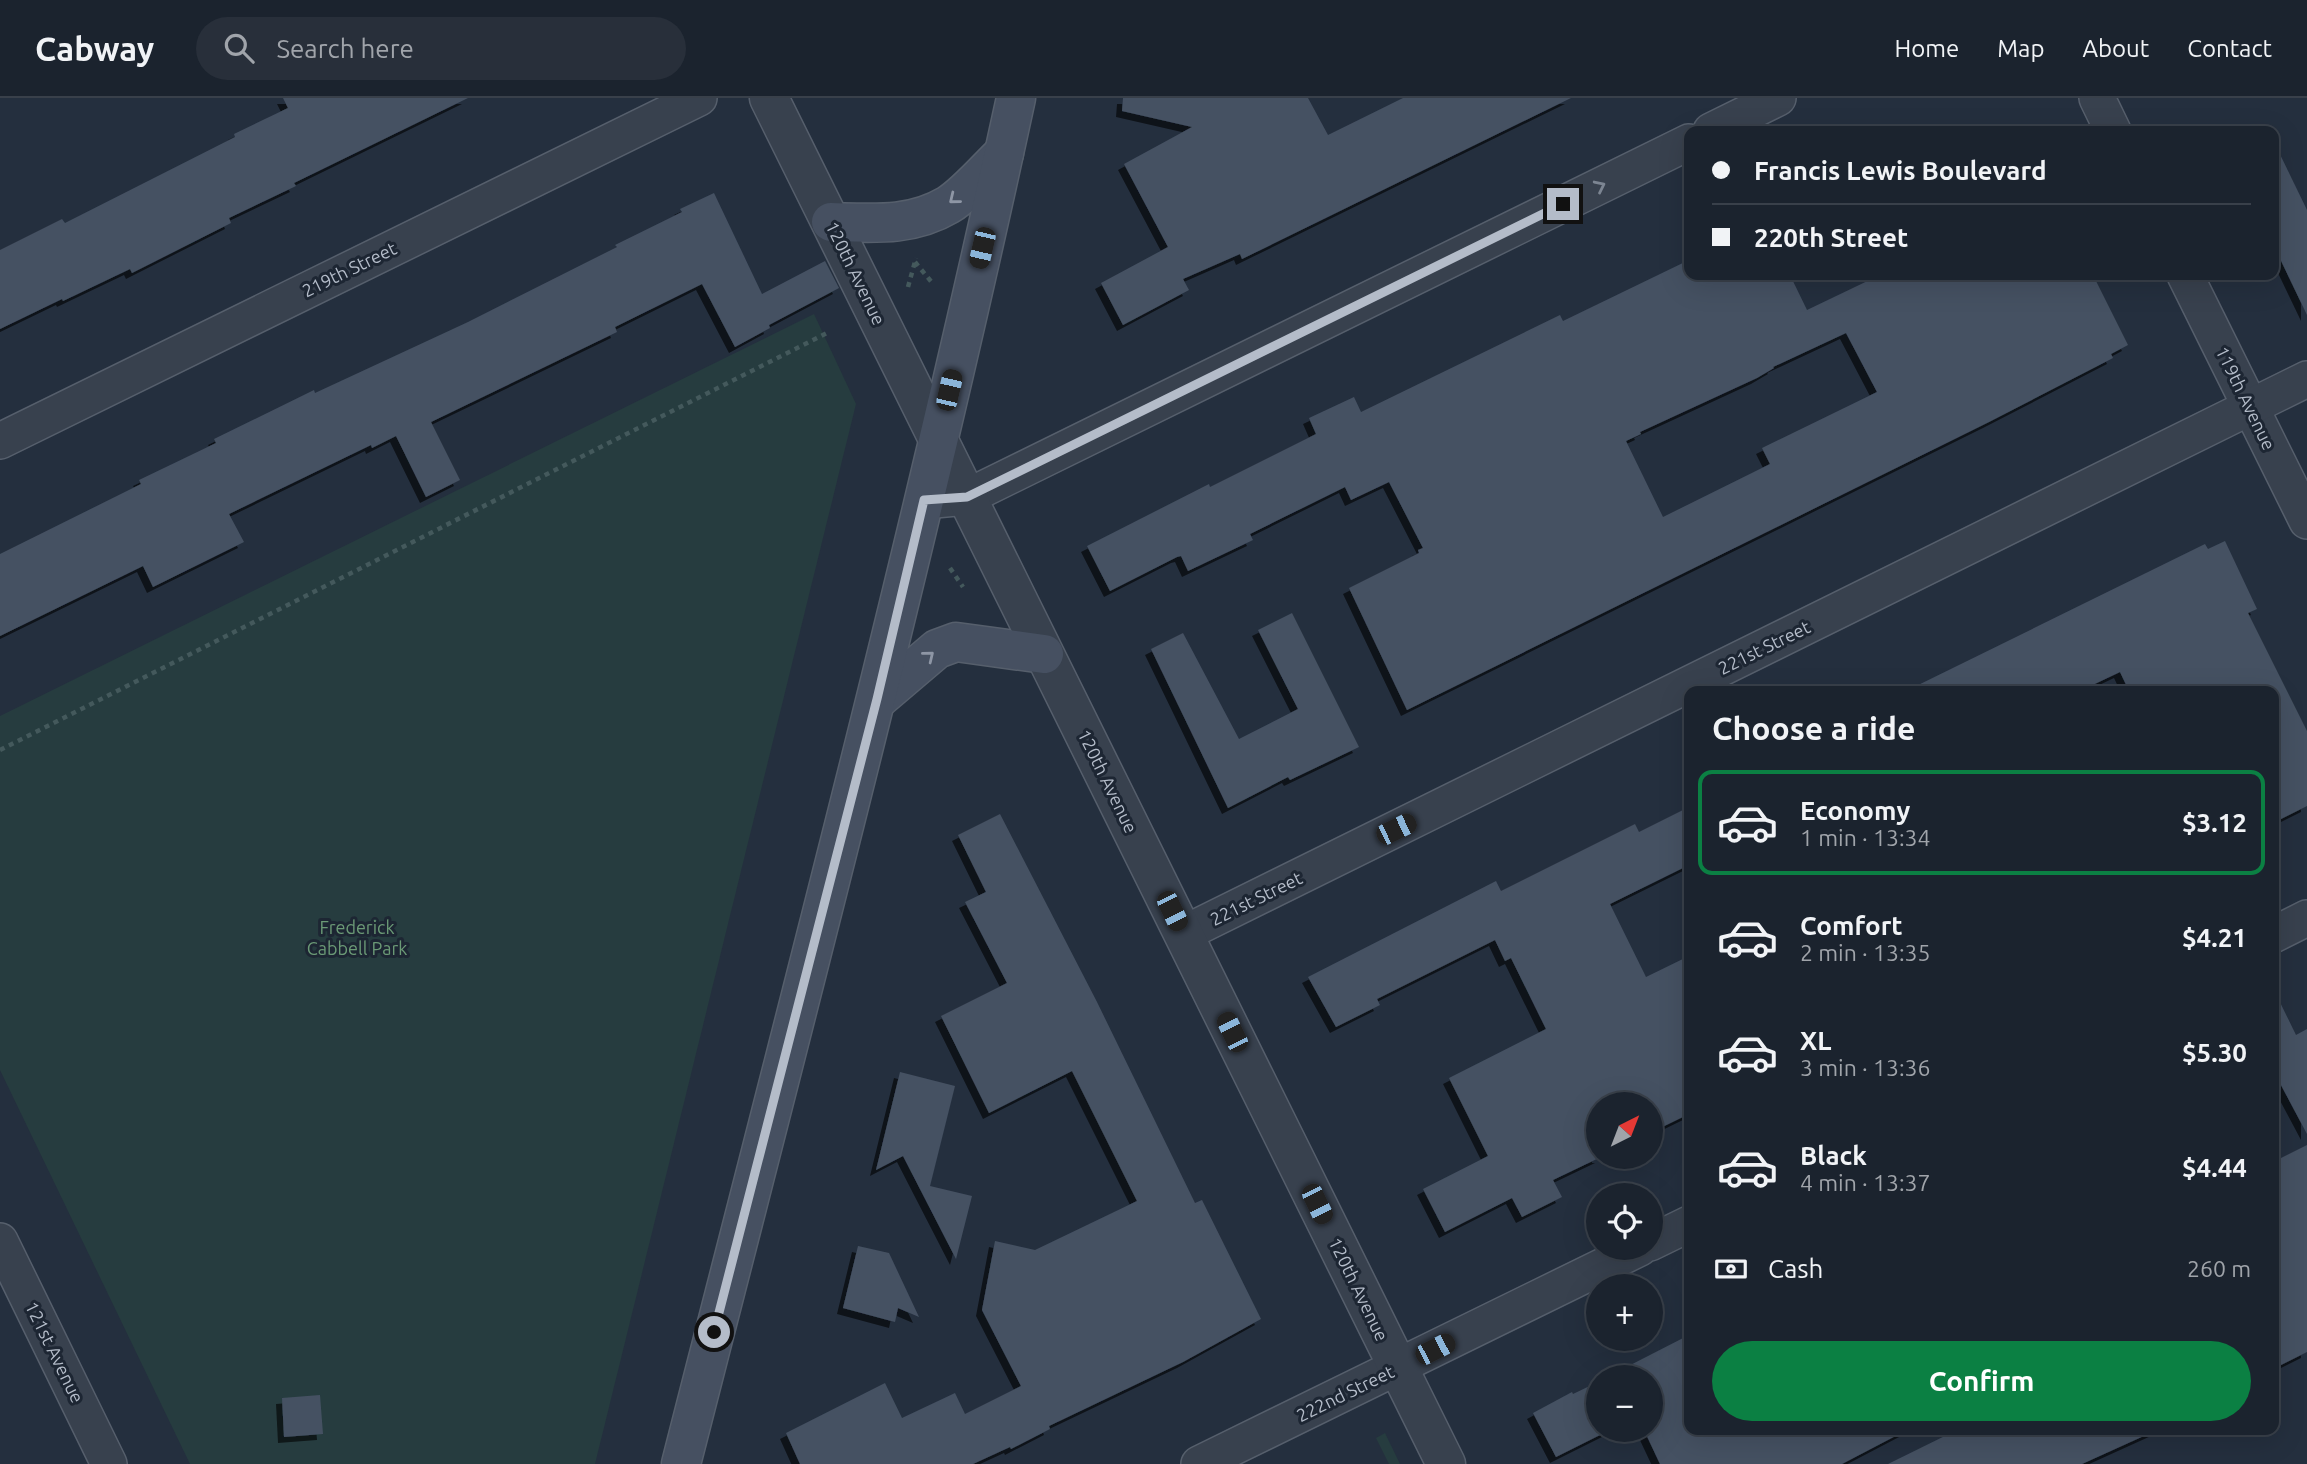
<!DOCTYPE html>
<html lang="en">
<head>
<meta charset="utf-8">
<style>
  :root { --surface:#1b232e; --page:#282f3a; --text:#f1f3f6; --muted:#a0a4aa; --line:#39404a; --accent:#0b8043 }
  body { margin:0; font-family:Ubuntu,sans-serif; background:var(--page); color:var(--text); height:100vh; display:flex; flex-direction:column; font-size:26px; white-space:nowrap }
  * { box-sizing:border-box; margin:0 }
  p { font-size:23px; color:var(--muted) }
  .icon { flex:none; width:38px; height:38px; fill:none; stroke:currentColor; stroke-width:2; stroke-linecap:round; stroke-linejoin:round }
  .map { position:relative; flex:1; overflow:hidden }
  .panel { position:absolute; left:1684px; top:588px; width:595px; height:749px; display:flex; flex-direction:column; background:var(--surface); border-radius:14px; box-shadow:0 7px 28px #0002,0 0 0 2px var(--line) }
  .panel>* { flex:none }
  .hud { position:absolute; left:1684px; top:28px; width:595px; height:154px; border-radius:14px; box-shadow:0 7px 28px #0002,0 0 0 2px var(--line); display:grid; align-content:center; height:154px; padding:0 28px; background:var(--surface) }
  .needle { width:46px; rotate:42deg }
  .buttons { position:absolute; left:1586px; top:994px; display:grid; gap:14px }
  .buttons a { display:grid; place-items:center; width:77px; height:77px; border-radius:50%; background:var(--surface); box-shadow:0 7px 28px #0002,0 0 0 2px var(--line); font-size:35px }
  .end { position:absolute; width:32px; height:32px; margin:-16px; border:9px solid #b4bcc9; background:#111; box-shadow:0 0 0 4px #111 }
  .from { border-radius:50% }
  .car { position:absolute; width:21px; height:42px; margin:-21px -10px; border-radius:9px; box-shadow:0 0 5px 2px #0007; background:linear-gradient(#222 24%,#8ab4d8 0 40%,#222 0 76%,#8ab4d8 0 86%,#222 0) }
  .hud b { display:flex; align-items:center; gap:24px; height:66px; font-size:26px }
  .hud b+b { border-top:2px solid var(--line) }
  .hud i { width:18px; height:18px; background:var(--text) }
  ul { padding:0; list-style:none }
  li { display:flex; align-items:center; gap:21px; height:105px; margin:0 14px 10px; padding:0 14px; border:4px solid transparent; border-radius:14px }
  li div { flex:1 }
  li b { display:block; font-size:26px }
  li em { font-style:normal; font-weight:700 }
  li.active { border-color:var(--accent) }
  li>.icon { width:63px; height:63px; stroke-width:1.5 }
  h2 { padding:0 28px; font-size:32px; line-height:84px }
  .pay { display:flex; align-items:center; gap:18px; height:77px; padding:0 28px; font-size:26px }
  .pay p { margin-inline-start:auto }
  .action { display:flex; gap:14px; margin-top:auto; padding:14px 28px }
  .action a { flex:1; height:80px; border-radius:42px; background:var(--accent); color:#fff; font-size:28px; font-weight:700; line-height:80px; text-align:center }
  header { display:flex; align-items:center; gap:42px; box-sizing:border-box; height:98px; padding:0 35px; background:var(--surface); border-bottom:2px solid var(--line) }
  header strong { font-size:33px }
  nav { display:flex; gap:38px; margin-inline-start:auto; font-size:24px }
  .search { width:490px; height:63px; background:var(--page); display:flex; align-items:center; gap:18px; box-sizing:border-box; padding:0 24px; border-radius:38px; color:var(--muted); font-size:26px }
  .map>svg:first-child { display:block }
  .green { fill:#263c3f }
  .building { fill:#455162; fill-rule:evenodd; filter:url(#shadow) }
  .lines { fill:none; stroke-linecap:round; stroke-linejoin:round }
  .minor-casing { stroke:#565f6c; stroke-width:38 }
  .tertiary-casing { stroke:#565f6c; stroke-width:41 }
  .secondary-casing { stroke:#565f6c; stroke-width:41 }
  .path { stroke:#44595c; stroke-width:4.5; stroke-dasharray:5 5; stroke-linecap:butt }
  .minor { stroke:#38414e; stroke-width:35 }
  .tertiary { stroke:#38414e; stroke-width:38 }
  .secondary { stroke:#465061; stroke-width:38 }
  .oneway { stroke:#7c8592 }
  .oneway2 { stroke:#8e96a5 }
  .route { stroke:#b4bcc9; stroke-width:9 }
  .labels { text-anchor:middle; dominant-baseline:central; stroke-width:6; stroke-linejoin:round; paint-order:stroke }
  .street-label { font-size:18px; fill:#b4bcc9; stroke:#1d2633 }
  .park-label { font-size:18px; fill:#6b9a76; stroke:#1d2633 }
</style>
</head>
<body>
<header>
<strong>Cabway</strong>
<div class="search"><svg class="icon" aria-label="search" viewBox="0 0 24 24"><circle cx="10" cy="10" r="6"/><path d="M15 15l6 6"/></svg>Search here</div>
<nav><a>Home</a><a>Map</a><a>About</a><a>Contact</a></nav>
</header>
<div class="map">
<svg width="2307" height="1366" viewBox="0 0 2307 1366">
  <defs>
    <filter id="shadow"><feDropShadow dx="-6" dy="6" stdDeviation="0" flood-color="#0009"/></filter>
  </defs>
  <rect width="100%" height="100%" fill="#242f3e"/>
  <g class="green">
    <path d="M814 216 856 306 595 1366H190L0 972V618Z"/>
    <path d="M1385 1335 1400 1366H1389L1376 1340Z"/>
  </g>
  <g class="building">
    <path d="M283 0H468L294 85 296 88 229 120 231 125 132 175 130 171 63 203 62 201 0 231V152L62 121 65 125 235 39 234 36 288 10Z"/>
    <path d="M1123 0H1308L1328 37 1403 0H1571L1242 161 1240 156 1183 181 1189 192 1123 227 1101 185 1168 149 1124 66 1192 29 1122 13Z"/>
    <path d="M2273 42 2307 112V217L2273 146Z"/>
    <path d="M714 95 762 196 825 163 839 190 769 227 770 230 735 249 702 186 615 229 617 234 431 324 460 382 426 399 396 338 372 350 371 347 229 416 244 444 153 489 143 468 0 538V456L141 386 139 382 216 345 214 341 314 292 315 295 468 224 617 149 615 147 682 114 680 111Z"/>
    <path d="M1689 162V177H1790L1807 212 1880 177H2093L2128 247 2111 256 2113 260 1989 324 1407 612 1349 490 1419 455 1418 452 1423 450 1389 384 1351 402 1345 389 1250 436 1253 442 1188 473 1181 458 1177 459 1110 493 1087 448 1209 386 1210 389 1316 336 1309 320 1354 299 1361 314 1560 217 1563 223ZM1846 235 1877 294 1762 350 1770 366 1663 419 1626 343 1641 336 1640 334 1757 280 1774 270 1773 269Z"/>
    <path d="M2225 443 2257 511 2248 515 2307 633V708L2273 725V593H2129L2120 574 2080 593H1906L2205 446 2208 451Z"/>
    <path d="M1292 515 1359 649 1290 682 1288 679 1228 710 1151 551 1183 535 1239 641 1298 611 1258 532Z"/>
    <path d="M1689 709V767L1610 806 1646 879 1689 858V1016L1650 1035V1006H1598V1059H1601L1553 1082 1562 1099 1522 1119 1512 1100 1445 1134 1423 1091 1488 1058 1449 980 1546 931 1511 860 1505 863 1495 842 1377 901 1380 907 1336 929 1308 879 1496 783 1501 793 1635 726 1639 734Z"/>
    <path d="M1000 716 1097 904 1195 1105 1202 1102 1261 1221 1183 1264 1049 1328 1050 1331 1011 1351 1010 1349 973 1366H800L786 1335 885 1285 902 1320 955 1295 965 1316 1021 1288 982 1212 995 1143 1035 1152 1137 1103 1072 973 989 1015 941 918 1007 885 965 804 986 794 958 737Z"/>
    <path d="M2273 890 2296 937 2307 931V1036L2273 972Z"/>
    <path d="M900 974 955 988 930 1088 972 1098 956 1161 903 1058 876 1072Z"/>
    <path d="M2307 1047V1254L2273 1271V1064Z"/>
    <path d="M858 1148 889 1155 919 1219 898 1210 895 1224 843 1210Z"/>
    <path d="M1689 1237V1332H1907L1842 1366H1660L1644 1332H1650V1279H1607Z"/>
    <path d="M1598 1284V1332H1610L1556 1359 1533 1315 1572 1294 1573 1296Z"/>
    <path d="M320 1297 323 1336 284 1339 282 1300Z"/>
    <path d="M1957 1332H2157L2082 1366H1888Z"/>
  </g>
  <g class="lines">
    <g class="minor-casing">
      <g id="minor">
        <path d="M2097 0 2113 33"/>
        <path d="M1711 33 1778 0"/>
        <path d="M2185 177 2307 423"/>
        <path d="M0 343 699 0"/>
        <path d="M924 403 967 399 1689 44"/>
        <path d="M1183 836 2307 281"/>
        <path d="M2273 837 2307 820"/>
        <path d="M0 1143 109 1366"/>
        <path d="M1650 1145 1689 1126"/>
        <path d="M1199 1366 1640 1150"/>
      </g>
    </g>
    <g class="tertiary-casing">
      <path id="tertiary" d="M769 0 1446 1366"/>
    </g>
    <g class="secondary-casing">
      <g id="secondary">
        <path d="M831 124C872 125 911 129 948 107 965 97 988 70 1004 55"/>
        <path d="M877 602 937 551 956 544 1044 556"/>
        <path d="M681 1366C797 912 917 458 1016 0"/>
      </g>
    </g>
    <g class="path">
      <path d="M915 164 934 187"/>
      <path d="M908 189 916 160"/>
      <path d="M950 470 963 489"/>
      <path d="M0 652 827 235"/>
    </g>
    <use href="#minor" class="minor"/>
    <use href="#tertiary" class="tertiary"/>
    <use href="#secondary" class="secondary"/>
  </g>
  <defs><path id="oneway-chevron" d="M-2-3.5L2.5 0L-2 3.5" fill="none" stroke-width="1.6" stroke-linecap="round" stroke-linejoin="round" transform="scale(1.75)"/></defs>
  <use class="oneway" href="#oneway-chevron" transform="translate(1600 88) rotate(-26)"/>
  <g class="oneway2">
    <use href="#oneway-chevron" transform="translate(954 101) rotate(141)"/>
    <use href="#oneway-chevron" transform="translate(929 558) rotate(-39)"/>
  </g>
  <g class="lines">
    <path class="route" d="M714 1234 877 601 924 402 967 399 1563 106"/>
  </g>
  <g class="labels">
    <g class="street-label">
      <text transform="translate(349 171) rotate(-26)">219th Street</text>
      <text transform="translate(856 175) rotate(64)">120th Avenue</text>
      <text transform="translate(2246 300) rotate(64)">119th Avenue</text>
      <text transform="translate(1764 549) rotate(-26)">221st Street</text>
      <text transform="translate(1108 683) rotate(64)">120th Avenue</text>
      <text transform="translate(1256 800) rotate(-26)">221st Street</text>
      <text transform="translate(1359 1191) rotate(64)">120th Avenue</text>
      <text transform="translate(55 1254) rotate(64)">121st Avenue</text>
      <text transform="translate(1345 1295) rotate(-26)">222nd Street</text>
    </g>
    <g class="park-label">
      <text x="357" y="829">Frederick<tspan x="357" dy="21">Cabbell Park</tspan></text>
    </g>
  </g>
</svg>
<div class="buttons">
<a><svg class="needle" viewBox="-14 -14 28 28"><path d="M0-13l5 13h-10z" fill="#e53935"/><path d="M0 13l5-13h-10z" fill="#a0a4aa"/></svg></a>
<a><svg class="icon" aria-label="locate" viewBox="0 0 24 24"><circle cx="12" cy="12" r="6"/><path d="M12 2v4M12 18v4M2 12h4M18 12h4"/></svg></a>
<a>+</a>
<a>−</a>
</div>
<i class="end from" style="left:714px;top:1234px"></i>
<i class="end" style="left:1563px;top:106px"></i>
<i class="car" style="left:982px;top:150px;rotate:193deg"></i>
<i class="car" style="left:949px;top:292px;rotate:13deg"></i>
<i class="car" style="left:1396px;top:731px;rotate:64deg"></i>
<i class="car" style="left:1172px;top:813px;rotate:154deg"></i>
<i class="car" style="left:1232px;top:934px;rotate:334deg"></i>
<i class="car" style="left:1317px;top:1106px;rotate:154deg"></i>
<i class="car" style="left:1435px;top:1251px;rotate:63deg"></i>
<div class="hud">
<b><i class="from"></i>Francis Lewis Boulevard</b>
<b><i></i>220th Street</b>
</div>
<section class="panel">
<h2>Choose a ride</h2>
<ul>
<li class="active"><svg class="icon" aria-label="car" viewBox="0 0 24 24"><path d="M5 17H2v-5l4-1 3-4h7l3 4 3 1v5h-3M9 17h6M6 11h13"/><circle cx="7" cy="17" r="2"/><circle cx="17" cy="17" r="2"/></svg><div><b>Economy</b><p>1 min · 13:34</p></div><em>$3.12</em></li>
<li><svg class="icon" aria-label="car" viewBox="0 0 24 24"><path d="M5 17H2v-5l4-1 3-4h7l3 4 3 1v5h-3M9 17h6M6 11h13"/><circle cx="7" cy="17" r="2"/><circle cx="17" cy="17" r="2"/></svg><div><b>Comfort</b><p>2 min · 13:35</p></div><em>$4.21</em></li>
<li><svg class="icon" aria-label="car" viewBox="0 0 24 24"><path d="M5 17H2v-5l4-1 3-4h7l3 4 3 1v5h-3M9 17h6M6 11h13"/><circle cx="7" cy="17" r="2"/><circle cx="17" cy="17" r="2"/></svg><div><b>XL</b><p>3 min · 13:36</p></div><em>$5.30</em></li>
<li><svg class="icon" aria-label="car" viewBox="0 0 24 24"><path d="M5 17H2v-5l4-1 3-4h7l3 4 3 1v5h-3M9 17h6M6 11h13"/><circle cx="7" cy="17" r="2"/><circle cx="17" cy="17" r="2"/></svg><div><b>Black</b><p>4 min · 13:37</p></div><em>$4.44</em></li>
</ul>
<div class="pay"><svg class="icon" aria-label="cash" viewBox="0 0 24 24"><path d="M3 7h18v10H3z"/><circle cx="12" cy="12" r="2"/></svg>Cash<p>260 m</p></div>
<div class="action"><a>Confirm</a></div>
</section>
</div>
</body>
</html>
